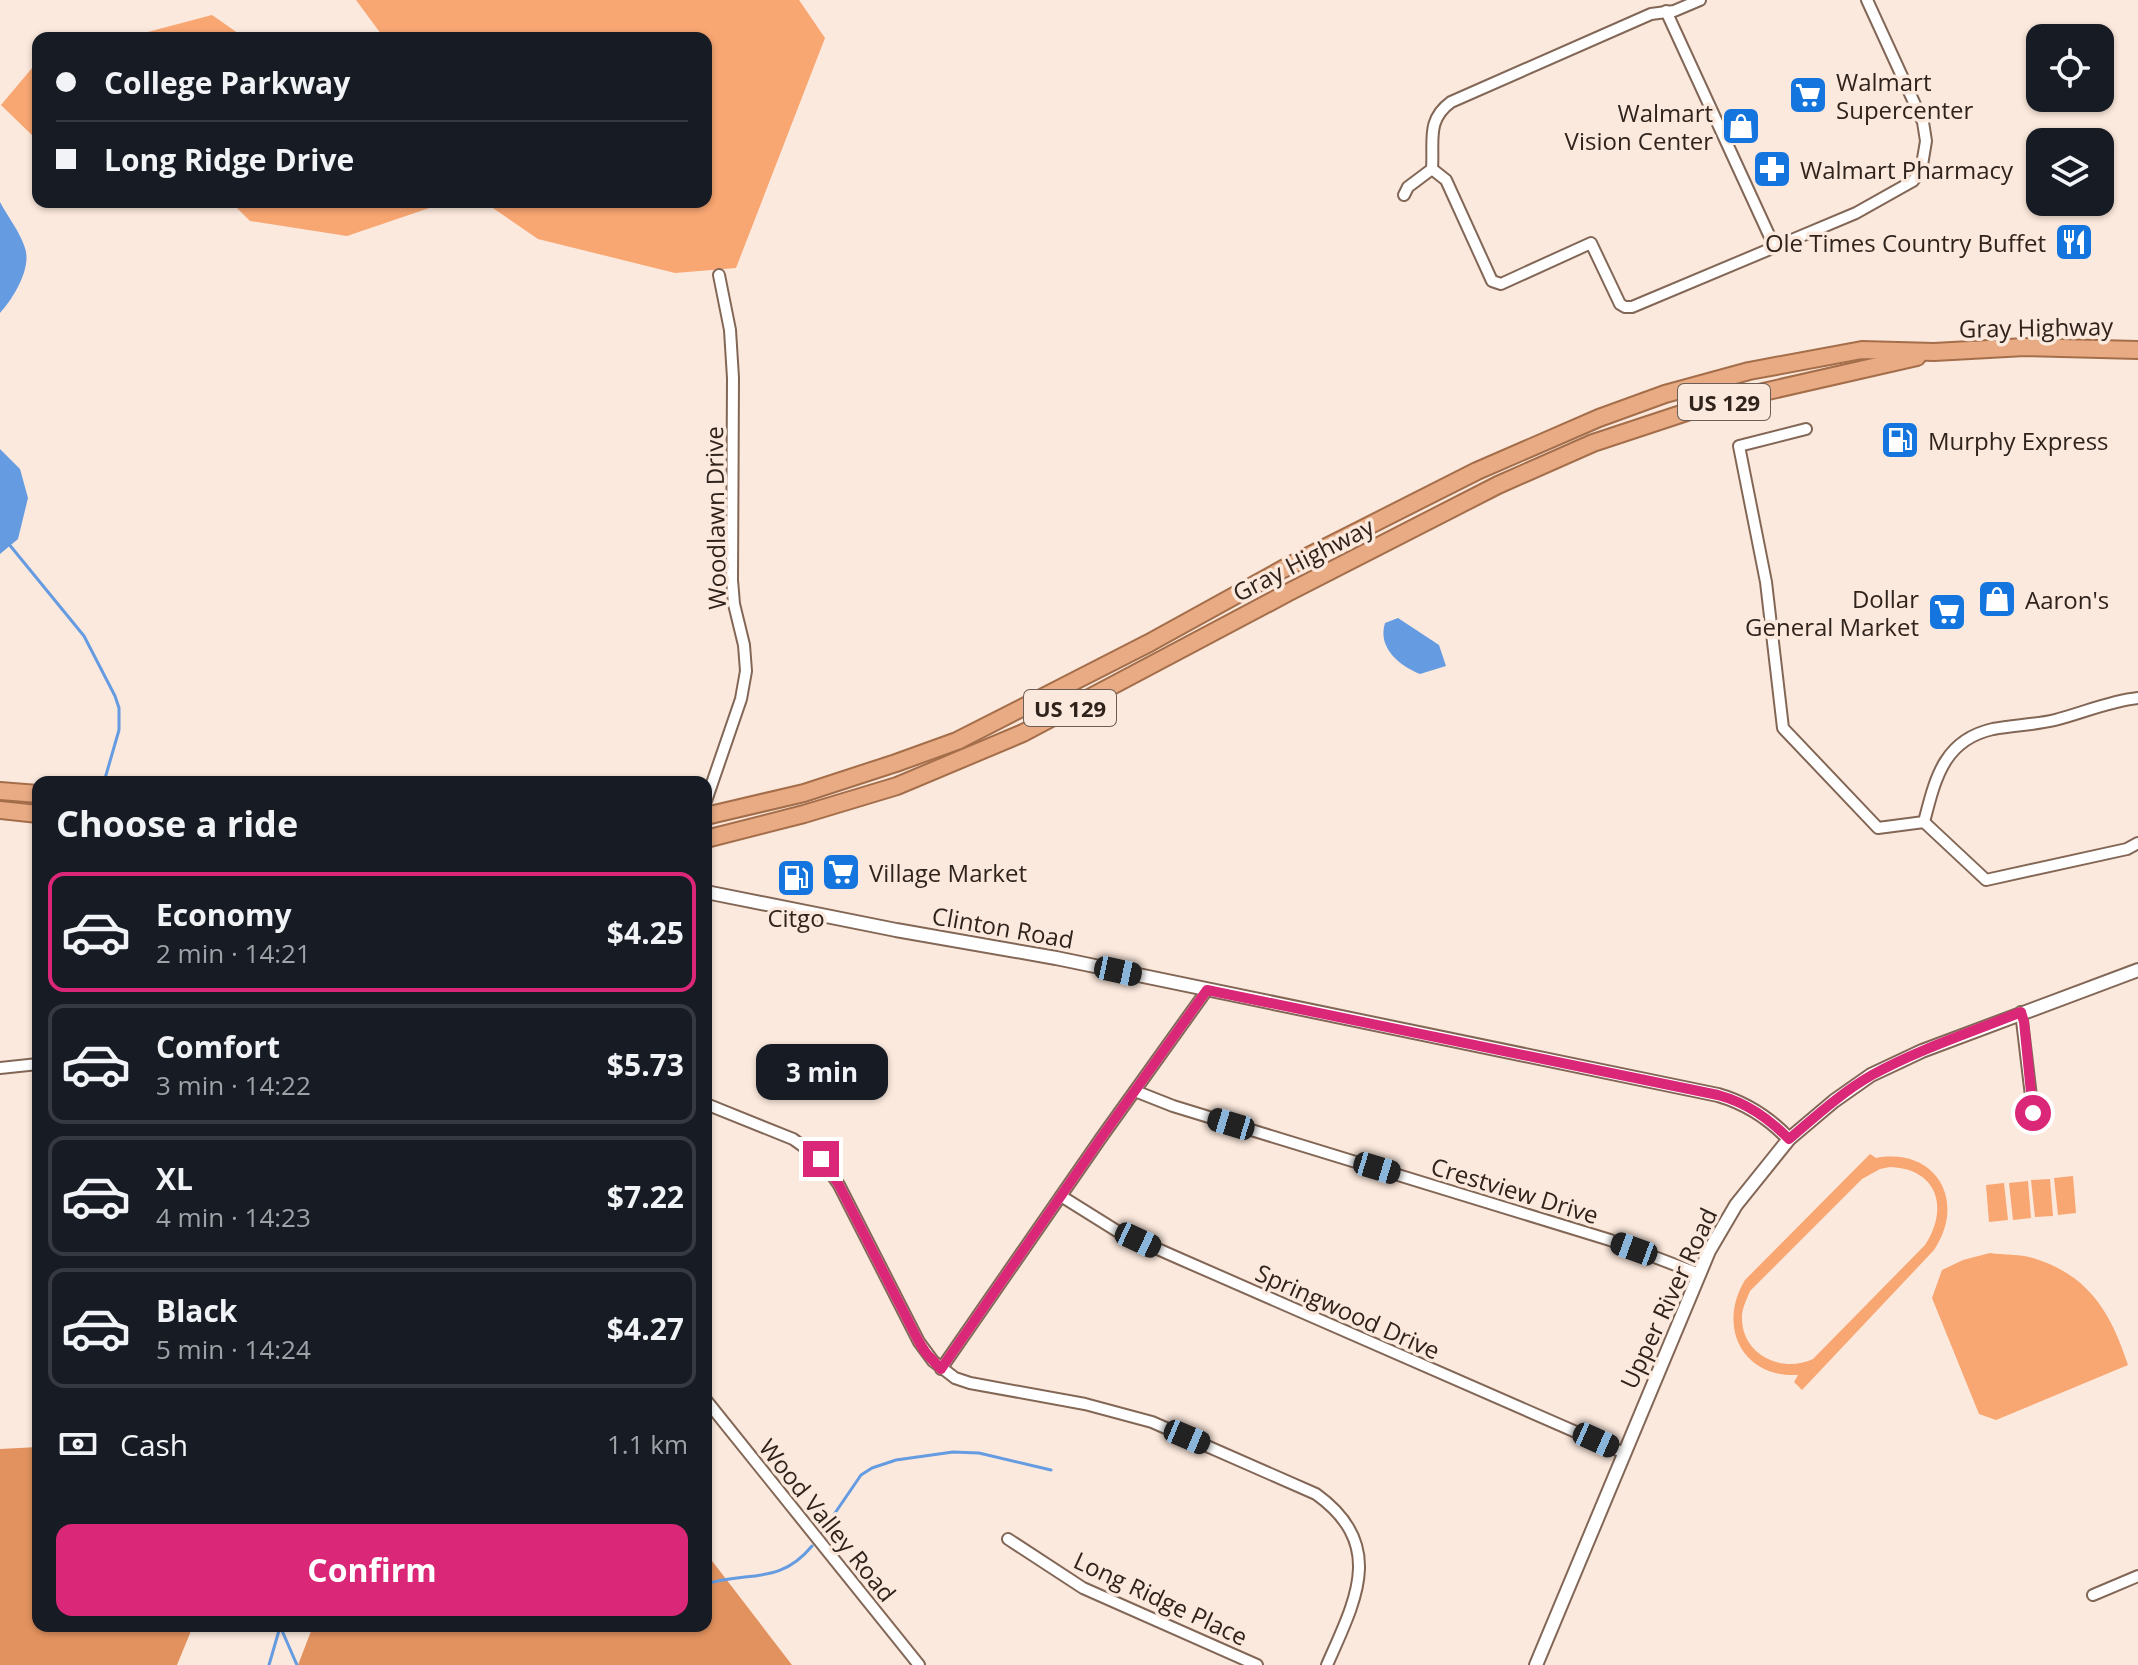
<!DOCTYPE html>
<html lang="en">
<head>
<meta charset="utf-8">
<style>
  :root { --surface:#171b24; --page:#242831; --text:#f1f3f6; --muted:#9ea1a6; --line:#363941; --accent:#db2777 }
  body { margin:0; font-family:"Open Sans",sans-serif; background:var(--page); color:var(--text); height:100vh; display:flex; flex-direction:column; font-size:30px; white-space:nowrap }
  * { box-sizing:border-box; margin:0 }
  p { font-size:26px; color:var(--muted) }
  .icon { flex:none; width:44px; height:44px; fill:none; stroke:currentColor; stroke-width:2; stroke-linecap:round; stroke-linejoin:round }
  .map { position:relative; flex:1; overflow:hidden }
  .drawer { position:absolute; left:32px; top:776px; width:680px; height:856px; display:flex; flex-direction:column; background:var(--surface); border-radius:16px; box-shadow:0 2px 6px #0004 }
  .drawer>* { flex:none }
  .top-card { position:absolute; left:32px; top:32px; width:680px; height:176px; border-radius:16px; box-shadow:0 2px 6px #0004; display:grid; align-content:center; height:176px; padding:0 24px; background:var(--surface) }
  .tools { position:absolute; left:2026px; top:24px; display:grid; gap:16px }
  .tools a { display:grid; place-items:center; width:88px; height:88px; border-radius:16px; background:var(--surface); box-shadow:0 2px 6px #0004; font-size:40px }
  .end { position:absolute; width:36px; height:36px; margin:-18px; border:10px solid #db2777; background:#fff; box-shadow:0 0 0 4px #fff }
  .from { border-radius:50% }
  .bubble { position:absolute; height:56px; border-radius:16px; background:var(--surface); box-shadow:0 2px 6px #0004; font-size:26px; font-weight:700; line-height:56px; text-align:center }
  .car { position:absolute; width:24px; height:48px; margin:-24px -12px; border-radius:10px; box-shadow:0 0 6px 2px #0007; background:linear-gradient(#222 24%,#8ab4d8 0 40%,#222 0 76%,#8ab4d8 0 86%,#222 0) }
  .top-card b { display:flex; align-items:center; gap:28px; height:76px; font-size:30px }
  .top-card b+b { border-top:2px solid var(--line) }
  .top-card i { width:20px; height:20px; background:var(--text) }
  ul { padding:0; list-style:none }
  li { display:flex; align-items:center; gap:24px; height:120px; margin:0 16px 12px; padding:0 8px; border:4px solid var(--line); border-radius:16px }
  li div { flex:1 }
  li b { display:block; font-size:30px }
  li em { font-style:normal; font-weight:700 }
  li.active { border-color:var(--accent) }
  li>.icon { width:72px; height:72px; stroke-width:1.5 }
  h2 { padding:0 24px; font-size:36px; line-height:96px }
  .pay { display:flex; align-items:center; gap:20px; height:88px; padding:0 24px; font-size:30px }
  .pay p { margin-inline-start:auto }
  .button { display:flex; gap:16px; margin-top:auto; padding:16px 24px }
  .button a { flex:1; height:92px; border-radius:16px; background:var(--accent); color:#fff; font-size:32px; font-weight:700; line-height:92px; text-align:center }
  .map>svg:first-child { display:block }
  .green { fill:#f8a672; fill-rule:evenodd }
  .forest { fill:#e2925e }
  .water { fill:#659be1 }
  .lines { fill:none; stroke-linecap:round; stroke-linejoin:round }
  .stream { stroke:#659be1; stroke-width:3 }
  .minor-casing { stroke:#836756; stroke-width:14 }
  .tertiary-casing { stroke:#836756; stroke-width:16 }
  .trunk-casing { stroke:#a46e4b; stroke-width:20 }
  .minor { stroke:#fff; stroke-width:10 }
  .tertiary { stroke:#fff; stroke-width:12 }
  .trunk { stroke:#e8ab83; stroke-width:16 }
  .route { stroke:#db2777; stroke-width:10 }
  .labels { text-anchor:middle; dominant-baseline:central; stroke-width:7; stroke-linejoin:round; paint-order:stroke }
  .shield { fill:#fce9dd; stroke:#6c5e56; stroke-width:2 }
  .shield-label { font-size:22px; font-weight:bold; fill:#2f231c }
  .poi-label { font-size:24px; fill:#2f231c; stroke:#fce9dd; text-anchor:start }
  .street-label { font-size:24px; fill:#2f231c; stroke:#fce9dd }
</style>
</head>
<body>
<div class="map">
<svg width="2138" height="1665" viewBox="0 0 2138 1665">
  <rect width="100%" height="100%" fill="#fce9dd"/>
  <g class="green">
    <path d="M356 0H799L825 38 736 268 675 273 538 239 484 202H706V38H384Z"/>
    <path d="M212 15 245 38H125Z"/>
    <path d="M38 61V141L1 105Z"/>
    <path d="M231 202H447L347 236 250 221Z"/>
    <path d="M1870 1154 1876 1158C1936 1147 1967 1201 1934 1250L1802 1390 1794 1382 1798 1375C1742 1378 1717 1326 1745 1280ZM1890 1167C1938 1169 1949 1208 1925 1245L1813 1359C1781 1374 1740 1354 1742 1315 1743 1306 1747 1299 1750 1291L1862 1179 1880 1169Z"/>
    <path d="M2073 1176 2076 1213 2058 1215 2054 1178Z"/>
    <path d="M2050 1179 2053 1216 2035 1217 2031 1180Z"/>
    <path d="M2028 1181 2031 1218 2013 1220 2009 1183Z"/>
    <path d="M2004 1183 2008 1220 1989 1222 1986 1185Z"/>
    <path d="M1990 1253C2004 1255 2020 1254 2033 1258 2089 1275 2111 1313 2128 1365L1996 1420 1979 1414 1932 1298 1942 1270 1963 1260Z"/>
  </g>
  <g class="forest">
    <path d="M38 1447V1626H193L177 1665H0V1449Z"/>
    <path d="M706 1553 792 1665H298L313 1626H706Z"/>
  </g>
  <g class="water">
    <path d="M0 202C8 217 20 232 25 248 32 268 13 299 0 313Z"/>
    <path d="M0 449 20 469 28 498 18 539 0 554Z"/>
    <path d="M1398 618 1439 645 1446 666 1420 674C1400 666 1377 648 1385 623Z"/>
  </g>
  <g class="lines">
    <g class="stream">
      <path d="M8 543 84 636 115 696 119 708V730L104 782"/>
      <path d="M820 1535 861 1475 872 1468 896 1460 953 1452 979 1453 1051 1470"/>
      <path d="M706 1584C749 1571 780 1585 812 1546"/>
      <path d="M280 1626 297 1665"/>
      <path d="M269 1665 280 1627"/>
    </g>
    <g class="minor-casing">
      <g id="minor">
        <path d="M1666 11 1775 248"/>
        <path d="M1432 169 1446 180 1492 281 1501 284 1591 243 1620 304 1625 307H1632L1856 213 1913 181 1921 171 1926 141 1923 122 1867 0"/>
        <path d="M1404 195 1408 187 1432 169C1434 141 1426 120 1451 102L1651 14 1674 11 1700 0"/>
        <path d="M1806 429 1739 446 1766 582 1783 728 1878 828 1924 822 1986 880 2127 849 2138 843"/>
        <path d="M706 801 741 699 746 671 744 645 734 604 732 580 733 378 730 330 719 275"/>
        <path d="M1924 822C1935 780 1943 740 1993 729 2014 725 2034 725 2055 720 2083 713 2109 701 2138 698"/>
        <path d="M2021 1012 2033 1113"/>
        <path d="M0 1068 38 1064"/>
        <path d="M1135 1091 1173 1106 1610 1240 1699 1274"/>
        <path d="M706 1104 793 1139 821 1159 839 1185 919 1342 933 1361 955 1378 970 1383 1085 1404 1152 1422 1316 1494C1387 1545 1355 1601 1327 1665"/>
        <path d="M1061 1196 1117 1231 1178 1258 1624 1453"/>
        <path d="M941 1369 1101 1138 1207 990"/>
        <path d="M706 1400 919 1665"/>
        <path d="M1008 1539 1083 1588 1257 1665"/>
        <path d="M2093 1595 2138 1576"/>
      </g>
    </g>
    <g class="tertiary-casing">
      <g id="tertiary">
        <path d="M706 892 896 930 1056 958 1718 1095C1746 1103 1769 1118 1789 1139"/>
        <path d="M1536 1665 1709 1251 1736 1205 1789 1139 1834 1101 1871 1075 1922 1051 2138 970"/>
      </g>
    </g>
    <g class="trunk-casing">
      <g id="trunk">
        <path d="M0 791 38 794"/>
        <path d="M0 810 38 814"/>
        <path d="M706 816 804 793 896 763 957 741 1149 643 1283 569 1477 471 1599 418 1665 394 1749 371 1862 350 1934 352 2025 347 2138 350"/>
        <path d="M706 839 804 814 897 786 1023 733 1289 592 1498 485 1593 443 1690 411 1750 395 1917 357"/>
      </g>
    </g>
    <use href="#minor" class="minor"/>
    <use href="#tertiary" class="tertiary"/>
    <use href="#trunk" class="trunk"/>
  </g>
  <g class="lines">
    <path class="route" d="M821 1159 839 1185 919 1342 926 1353 941 1369 1101 1138 1207 990 1718 1095C1747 1103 1768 1118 1789 1139 1815 1117 1842 1092 1872 1075 1919 1049 1972 1032 2021 1012L2024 1022 2033 1113"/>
  </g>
  <defs>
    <g id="supermarket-square" transform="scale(2)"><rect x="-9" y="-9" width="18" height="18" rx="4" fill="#1475de" stroke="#fce9dd"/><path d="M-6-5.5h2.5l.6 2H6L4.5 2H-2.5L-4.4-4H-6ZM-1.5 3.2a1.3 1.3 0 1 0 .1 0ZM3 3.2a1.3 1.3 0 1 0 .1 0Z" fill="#fff"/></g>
    <g id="shop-square" transform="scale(2)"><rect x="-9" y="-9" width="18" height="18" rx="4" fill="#1475de" stroke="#fce9dd"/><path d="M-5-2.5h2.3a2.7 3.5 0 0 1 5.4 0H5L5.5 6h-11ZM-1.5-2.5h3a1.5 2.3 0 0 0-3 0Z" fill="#fff"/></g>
    <g id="pharmacy-square" transform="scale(2)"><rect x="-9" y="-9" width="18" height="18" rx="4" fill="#1475de" stroke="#fce9dd"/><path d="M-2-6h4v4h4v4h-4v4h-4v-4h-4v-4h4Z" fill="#fff"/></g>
    <g id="restaurant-square" transform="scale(2)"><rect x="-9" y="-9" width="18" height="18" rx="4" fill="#1475de" stroke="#fce9dd"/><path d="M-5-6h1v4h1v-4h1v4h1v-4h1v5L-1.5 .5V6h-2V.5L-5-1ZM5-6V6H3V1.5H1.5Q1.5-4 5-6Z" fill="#fff"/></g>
    <g id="fuel-square" transform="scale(2)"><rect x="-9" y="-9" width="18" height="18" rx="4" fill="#1475de" stroke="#fce9dd"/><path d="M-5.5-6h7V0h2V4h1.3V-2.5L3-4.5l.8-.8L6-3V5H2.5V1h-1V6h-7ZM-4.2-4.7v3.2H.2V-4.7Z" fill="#fff"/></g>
  </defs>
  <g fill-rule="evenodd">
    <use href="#supermarket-square" x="1808" y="95"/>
    <use href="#shop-square" x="1741" y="126"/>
    <use href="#pharmacy-square" x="1772" y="169"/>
    <use href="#restaurant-square" x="2074" y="242"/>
    <use href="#fuel-square" x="1900" y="440"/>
    <use href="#shop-square" x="1997" y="599"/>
    <use href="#supermarket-square" x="1947" y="612"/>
    <use href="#supermarket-square" x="841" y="872"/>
    <use href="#fuel-square" x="796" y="878"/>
  </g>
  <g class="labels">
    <g class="shield">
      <rect x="1678" y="384" width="92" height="36" rx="6"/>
      <rect x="1024" y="690" width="92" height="36" rx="6"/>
    </g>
    <g class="shield-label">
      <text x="1724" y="402">US 129</text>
      <text x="1070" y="708">US 129</text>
    </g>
    <g class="poi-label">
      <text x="1836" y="81">Walmart<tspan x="1836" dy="28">Supercenter</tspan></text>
      <text x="1713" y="112" text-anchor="end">Walmart<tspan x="1713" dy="28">Vision Center</tspan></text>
      <text x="1800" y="169">Walmart Pharmacy</text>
      <text x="2046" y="242" text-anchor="end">Ole Times Country Buffet</text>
      <text x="1928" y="440">Murphy Express</text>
      <text x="1919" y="598" text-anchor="end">Dollar<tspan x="1919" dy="28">General Market</tspan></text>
      <text x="2025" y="599">Aaron's</text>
      <text x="869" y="872">Village Market</text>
      <text x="796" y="917" text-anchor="middle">Citgo</text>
    </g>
    <g class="street-label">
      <text transform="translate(2036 327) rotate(-1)">Gray Highway</text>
      <text transform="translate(715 518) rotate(-91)">Woodlawn Drive</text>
      <text transform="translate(1303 559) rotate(-27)">Gray Highway</text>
      <text transform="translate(1003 927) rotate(10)">Clinton Road</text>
      <text transform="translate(1515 1190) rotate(17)">Crestview Drive</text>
      <text transform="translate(1668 1298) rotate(-65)">Upper River Road</text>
      <text transform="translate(1348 1311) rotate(24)">Springwood Drive</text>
      <text transform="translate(828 1520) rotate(51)">Wood Valley Road</text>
      <text transform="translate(1161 1598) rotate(25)">Long Ridge Place</text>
    </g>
  </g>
</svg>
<div class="tools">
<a><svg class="icon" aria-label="locate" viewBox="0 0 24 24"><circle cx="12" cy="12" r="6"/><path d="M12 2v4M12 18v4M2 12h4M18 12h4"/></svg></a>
<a><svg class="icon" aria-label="layers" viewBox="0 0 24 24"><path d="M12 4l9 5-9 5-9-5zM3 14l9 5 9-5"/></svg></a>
</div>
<i class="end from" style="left:2033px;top:1113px"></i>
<i class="end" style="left:821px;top:1159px"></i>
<div class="bubble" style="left:756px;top:1044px;width:132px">3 min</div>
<i class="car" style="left:1118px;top:971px;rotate:102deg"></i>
<i class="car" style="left:1231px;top:1124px;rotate:287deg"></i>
<i class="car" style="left:1377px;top:1168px;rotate:107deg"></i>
<i class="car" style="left:1138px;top:1240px;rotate:115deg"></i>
<i class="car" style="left:1634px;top:1249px;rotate:290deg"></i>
<i class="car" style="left:1187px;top:1437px;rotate:113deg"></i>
<i class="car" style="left:1596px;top:1440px;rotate:114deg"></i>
<div class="top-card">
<b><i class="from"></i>College Parkway</b>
<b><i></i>Long Ridge Drive</b>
</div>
<section class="drawer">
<h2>Choose a ride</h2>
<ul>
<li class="active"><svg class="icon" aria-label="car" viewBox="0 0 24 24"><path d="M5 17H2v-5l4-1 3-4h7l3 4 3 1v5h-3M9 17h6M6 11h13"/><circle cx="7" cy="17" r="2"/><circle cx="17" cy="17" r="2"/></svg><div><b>Economy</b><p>2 min · 14:21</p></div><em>$4.25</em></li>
<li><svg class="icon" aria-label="car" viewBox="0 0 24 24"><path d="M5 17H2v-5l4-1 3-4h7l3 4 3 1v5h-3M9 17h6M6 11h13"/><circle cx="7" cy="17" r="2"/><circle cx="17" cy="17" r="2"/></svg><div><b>Comfort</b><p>3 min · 14:22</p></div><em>$5.73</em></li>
<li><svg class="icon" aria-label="car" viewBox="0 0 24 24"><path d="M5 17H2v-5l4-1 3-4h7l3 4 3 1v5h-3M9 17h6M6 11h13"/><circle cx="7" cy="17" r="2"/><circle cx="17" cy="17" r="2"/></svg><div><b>XL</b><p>4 min · 14:23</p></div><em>$7.22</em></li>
<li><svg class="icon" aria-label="car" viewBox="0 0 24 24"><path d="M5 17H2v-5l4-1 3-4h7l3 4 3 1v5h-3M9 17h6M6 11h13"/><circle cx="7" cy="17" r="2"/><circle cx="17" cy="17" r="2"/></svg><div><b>Black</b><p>5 min · 14:24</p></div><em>$4.27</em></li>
</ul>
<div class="pay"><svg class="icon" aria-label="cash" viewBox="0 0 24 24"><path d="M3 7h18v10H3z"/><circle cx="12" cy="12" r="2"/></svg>Cash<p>1.1 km</p></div>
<div class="button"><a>Confirm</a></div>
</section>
</div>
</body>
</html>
